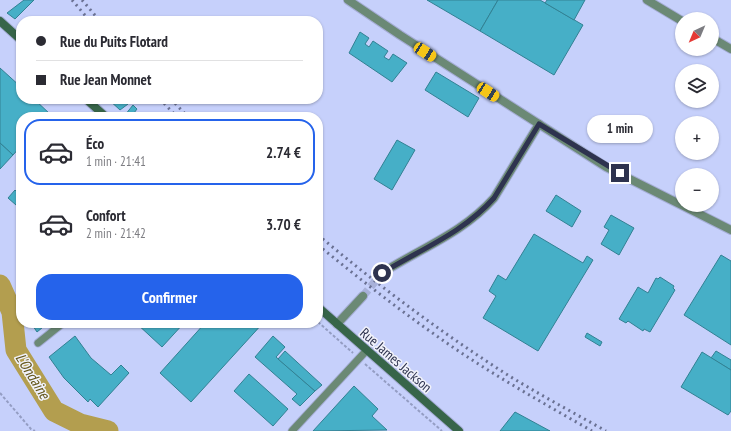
<!DOCTYPE html>
<html lang="fr">
<head>
<meta charset="utf-8">
<style>
  :root { --surface:#fff; --page:#f7f7f7; --text:#2b2b33; --muted:#7c7c81; --line:#e1e1e2; --accent:#2563eb }
  body { margin:0; font-family:"PT Sans Narrow",sans-serif; background:var(--page); color:var(--text); height:100vh; display:flex; flex-direction:column; font-size:15px; white-space:nowrap }
  * { box-sizing:border-box; margin:0 }
  p { font-size:13px; color:var(--muted) }
  .icon { flex:none; width:22px; height:22px; fill:none; stroke:currentColor; stroke-width:2; stroke-linecap:round; stroke-linejoin:round }
  .map { position:relative; flex:1; overflow:hidden }
  .side { position:absolute; left:16px; top:112px; width:307px; height:216px; display:flex; flex-direction:column; background:var(--surface); border-radius:16px; box-shadow:0 1px 3px #0004 }
  .side>* { flex:none }
  .top-card { position:absolute; left:16px; top:16px; width:307px; height:88px; border-radius:16px; box-shadow:0 1px 3px #0004; display:grid; align-content:center; height:88px; padding:0 20px; background:var(--surface) }
  .needle { width:26px; rotate:224deg }
  .fabs { position:absolute; left:675px; top:12px; display:grid; gap:8px }
  .fabs a { display:grid; place-items:center; width:44px; height:44px; border-radius:50%; background:var(--surface); box-shadow:0 1px 3px #0004; font-size:20px }
  .end { position:absolute; width:18px; height:18px; margin:-9px; border:5px solid #2e334f; background:#fff; box-shadow:0 0 0 2px #fff }
  .from { border-radius:50% }
  .bubble { position:absolute; height:28px; border-radius:14px; background:var(--surface); box-shadow:0 1px 3px #0004; font-size:13px; font-weight:800; line-height:28px; text-align:center }
  .car { position:absolute; width:12px; height:24px; margin:-12px -6px; border-radius:5px; box-shadow:0 0 3px 1px #0007; background:linear-gradient(#f5c518 24%,#345 0 40%,#f5c518 0 76%,#345 0 86%,#f5c518 0) }
  .top-card b { display:flex; align-items:center; gap:14px; height:38px; font-size:15px }
  .top-card b+b { border-top:1px solid var(--line) }
  .top-card i { width:10px; height:10px; background:var(--text) }
  ul { padding:7px 0 0; list-style:none }
  li { display:flex; align-items:center; gap:12px; height:66px; margin:0 8px 6px; padding:0 12px; border:2px solid transparent; border-radius:16px }
  li div { flex:1 }
  li b { display:block; font-size:15px }
  li em { font-style:normal; font-weight:800 }
  li.current { border-color:var(--accent) }
  li>.icon { width:36px; height:36px; stroke-width:1.5 }
  .primary-button { display:flex; gap:8px; margin-top:auto; padding:8px 20px }
  .primary-button a { flex:1; height:46px; border-radius:16px; background:var(--accent); color:#fff; font-size:16px; font-weight:800; line-height:46px; text-align:center }
  .map>svg:first-child { display:block }
  .lines { fill:none; stroke-linecap:round; stroke-linejoin:round }
  .river { stroke:#b39e4f; stroke-width:21 }
  .building { fill:#46afc7; stroke:#328193 }
  .minor-tunnel { stroke:#a8b1d9; stroke-width:8; stroke-dasharray:8 4; stroke-linecap:butt }
  .service-casing { stroke:#a5add5; stroke-width:9 }
  .minor-casing { stroke:#a5add5; stroke-width:10 }
  .secondary-casing { stroke:#a5add5; stroke-width:10 }
  .path { stroke:#949dc3; stroke-width:2; stroke-dasharray:3 2; stroke-linecap:butt }
  .service { stroke:#6b8975; stroke-width:7 }
  .minor { stroke:#6b8975; stroke-width:8 }
  .secondary { stroke:#376549; stroke-width:8 }
  .rail { stroke:#6a7193; stroke-width:3; stroke-dasharray:2 4; stroke-linecap:butt }
  .route { stroke:#2e334f; stroke-width:5 }
  .labels { text-anchor:middle; dominant-baseline:central; stroke-width:3; stroke-linejoin:round; paint-order:stroke }
  .street-label { font-size:14px; fill:#2e334f; stroke:#f1f2fa }
  .water-label { font-size:15px; font-style:italic; fill:#635519; stroke:#f1f2fa }
</style>
</head>
<body>
<div class="map">
<svg width="731" height="431" viewBox="0 0 731 431">
  <rect width="100%" height="100%" fill="#c6d0fb"/>
  <g class="lines">
    <path class="river" d="M0 285 12 312 16 350 54 411 80 424 108 431"/>
  </g>
  <g class="building">
    <path d="M24 0H34L15 19 7 13Z"/>
    <path d="M427 0H498L480 31Z"/>
    <path d="M498 0H540L583 25 554 75 480 31Z"/>
    <path d="M547 0H585L574 20 545 3Z"/>
    <path d="M360 32 369 38 365 44 369 47 373 41 388 51 384 57 389 60 393 54 407 63 392 82 349 53Z"/>
    <path d="M0 68 21 87V99H34L50 114 48 117H21V146L13 155 0 143Z"/>
    <path d="M436 72 479 98 468 117 425 90Z"/>
    <path d="M108 99H122L128 104 120 110Z"/>
    <path d="M133 105 137 109 131 117H128L125 115Z"/>
    <path d="M397 140 415 150 392 190 374 179Z"/>
    <path d="M0 143 13 155 0 169Z"/>
    <path d="M15 190 21 196V199L16 205 8 198Z"/>
    <path d="M556 195 581 211 572 227 546 211Z"/>
    <path d="M611 215 634 228 619 255 601 244 609 230 604 227Z"/>
    <path d="M534 234 583 263 587 256 593 260 538 351 483 318 496 296 489 291 498 275 506 280Z"/>
    <path d="M721 255 731 261V345L684 315Z"/>
    <path d="M660 277 674 286 673 288 675 290 650 332 644 329 643 331 628 321 626 323 619 319 638 287 648 293 656 278 658 279Z"/>
    <path d="M21 283V311L20 312 19 284Z"/>
    <path d="M31 323H48L37 332Z"/>
    <path d="M136 323H184L162 347Z"/>
    <path d="M205 323H263L191 402 160 373Z"/>
    <path d="M587 333 602 342 600 346 585 337Z"/>
    <path d="M75 336 91 358 111 375 121 365 129 373 98 407 90 399 88 402 64 378 49 357Z"/>
    <path d="M273 336 285 347 276 357 315 391 300 406 292 399 297 394 255 357Z"/>
    <path d="M285 351 322 385 315 391 278 359Z"/>
    <path d="M716 351 731 360V370L711 358Z"/>
    <path d="M702 352 731 370V411L728 415 681 387Z"/>
    <path d="M249 374 288 409 273 426 234 391Z"/>
    <path d="M354 386 378 409 372 416 387 430 313 431Z"/>
    <path d="M515 412 550 431H500Z"/>
  </g>
  <g class="lines">
    <path class="minor-tunnel" d="M363 296 382 273"/>
    <g class="service-casing">
      <g id="service">
        <path d="M38 343 63 323"/>
        <path d="M292 431 366 351"/>
      </g>
    </g>
    <g class="minor-casing">
      <g id="minor">
        <path d="M348 0 400 35 606 167 731 230"/>
        <path d="M647 0 682 21"/>
        <path d="M712 38 731 49"/>
        <path d="M382 273C421 248 463 233 494 198L539 124"/>
        <path d="M337 324 363 296"/>
      </g>
    </g>
    <g class="secondary-casing">
      <g id="secondary">
        <path d="M0 21 21 40"/>
        <path d="M86 99 106 117"/>
        <path d="M318 307 459 431"/>
      </g>
    </g>
    <g class="path">
      <path d="M318 322 353 353"/>
      <path d="M365 364 442 431"/>
      <path d="M0 393 31 429 35 431"/>
    </g>
    <use href="#service" class="service"/>
    <use href="#minor" class="minor"/>
    <use href="#secondary" class="secondary"/>
    <g class="rail">
      <path d="M72 0 90 21"/>
      <path d="M82 0 100 21"/>
      <path d="M160 99 177 117"/>
      <path d="M171 99 188 117"/>
      <path d="M318 235C379 286 443 334 511 377 542 396 574 413 606 431"/>
      <path d="M318 245C356 276 394 306 434 334 484 370 538 400 592 431"/>
    </g>
  </g>
  <g class="lines">
    <path class="route" d="M382 273C421 249 463 233 494 198L539 124 620 173"/>
  </g>
  <g class="labels">
    <g class="street-label">
      <text transform="translate(396 360) rotate(41)">Rue James Jackson</text>
    </g>
    <g class="water-label">
      <text transform="translate(33 376) rotate(58)">L'Ondaine</text>
    </g>
  </g>
</svg>
<div class="fabs">
<a><svg class="needle" viewBox="-14 -14 28 28"><path d="M0-13l5 13h-10z" fill="#e53935"/><path d="M0 13l5-13h-10z" fill="#7c7c81"/></svg></a>
<a><svg class="icon" aria-label="layers" viewBox="0 0 24 24"><path d="M12 4l9 5-9 5-9-5zM3 14l9 5 9-5"/></svg></a>
<a>+</a>
<a>−</a>
</div>
<i class="end from" style="left:382px;top:273px"></i>
<i class="end" style="left:620px;top:173px"></i>
<div class="bubble" style="left:587px;top:115px;width:66px">1 min</div>
<i class="car" style="left:425px;top:52px;rotate:123deg"></i>
<i class="car" style="left:488px;top:92px;rotate:123deg"></i>
<div class="top-card">
<b><i class="from"></i>Rue du Puits Flotard</b>
<b><i></i>Rue Jean Monnet</b>
</div>
<section class="side">
<ul>
<li class="current"><svg class="icon" aria-label="car" viewBox="0 0 24 24"><path d="M5 17H2v-5l4-1 3-4h7l3 4 3 1v5h-3M9 17h6M6 11h13"/><circle cx="7" cy="17" r="2"/><circle cx="17" cy="17" r="2"/></svg><div><b>Éco</b><p>1 min · 21:41</p></div><em>2.74 €</em></li>
<li><svg class="icon" aria-label="car" viewBox="0 0 24 24"><path d="M5 17H2v-5l4-1 3-4h7l3 4 3 1v5h-3M9 17h6M6 11h13"/><circle cx="7" cy="17" r="2"/><circle cx="17" cy="17" r="2"/></svg><div><b>Confort</b><p>2 min · 21:42</p></div><em>3.70 €</em></li>
</ul>
<div class="primary-button"><a>Confirmer</a></div>
</section>
</div>
</body>
</html>
